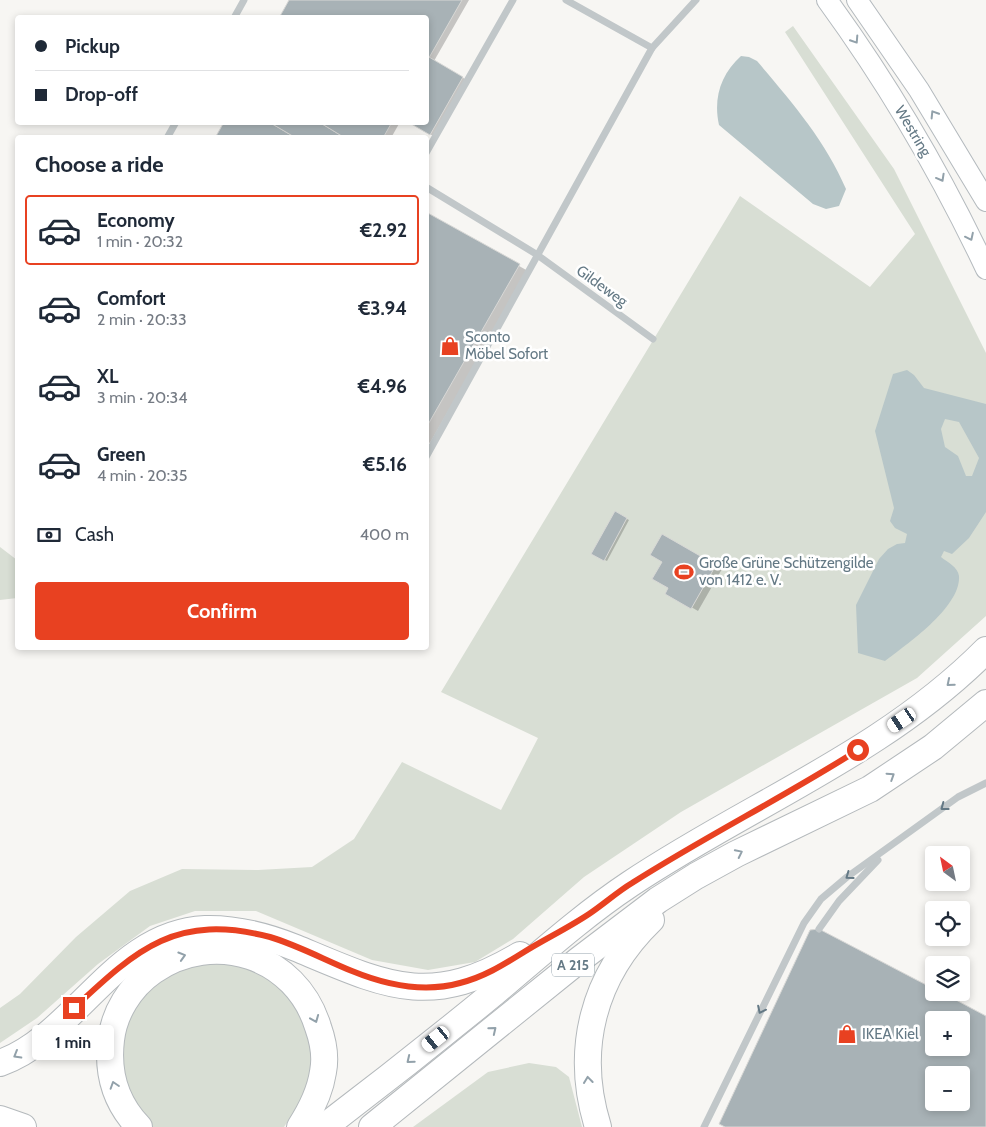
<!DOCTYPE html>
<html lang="en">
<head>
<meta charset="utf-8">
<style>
  :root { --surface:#fff; --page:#f6f6f7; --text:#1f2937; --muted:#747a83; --line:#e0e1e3; --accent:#e84121 }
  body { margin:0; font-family:Cabin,sans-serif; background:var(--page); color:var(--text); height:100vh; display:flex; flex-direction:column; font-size:19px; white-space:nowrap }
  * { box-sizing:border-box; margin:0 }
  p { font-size:16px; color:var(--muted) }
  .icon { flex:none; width:28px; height:28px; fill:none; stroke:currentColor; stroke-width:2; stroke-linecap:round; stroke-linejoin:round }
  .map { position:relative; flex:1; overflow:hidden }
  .sheet { position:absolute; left:15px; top:135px; width:414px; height:515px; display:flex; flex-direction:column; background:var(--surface); border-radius:5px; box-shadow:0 2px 8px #0003 }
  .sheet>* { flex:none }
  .top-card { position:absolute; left:15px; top:15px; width:414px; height:110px; border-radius:5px; box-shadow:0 2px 8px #0003; display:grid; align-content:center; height:110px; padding:0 20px; background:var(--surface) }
  .needle { width:32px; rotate:327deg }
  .buttons { position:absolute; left:925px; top:846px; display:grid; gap:10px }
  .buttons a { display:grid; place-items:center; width:45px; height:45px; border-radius:5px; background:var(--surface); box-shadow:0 2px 8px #0003; font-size:25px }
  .end { position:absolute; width:22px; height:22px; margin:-11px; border:6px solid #e84121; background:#fff; box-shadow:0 0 0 2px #fff }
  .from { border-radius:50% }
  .bubble { position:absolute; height:35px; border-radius:5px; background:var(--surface); box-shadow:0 2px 8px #0003; font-size:16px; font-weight:700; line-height:35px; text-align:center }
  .car { position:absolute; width:15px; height:30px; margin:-15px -8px; border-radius:6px; box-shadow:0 0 4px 1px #0007; background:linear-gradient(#fff 24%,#345 0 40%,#fff 0 76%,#345 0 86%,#fff 0) }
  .top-card b { display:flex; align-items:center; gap:18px; height:48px; font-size:19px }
  .top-card b+b { border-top:1px solid var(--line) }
  .top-card i { width:12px; height:12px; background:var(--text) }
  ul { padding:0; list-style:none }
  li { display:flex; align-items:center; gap:15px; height:70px; margin:0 10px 8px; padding:0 10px; border:2px solid transparent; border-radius:5px }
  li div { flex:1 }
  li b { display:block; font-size:19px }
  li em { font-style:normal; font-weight:700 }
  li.current { border-color:var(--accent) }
  li>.icon { width:45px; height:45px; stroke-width:1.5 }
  h2 { padding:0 20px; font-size:22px; line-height:60px }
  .pay { display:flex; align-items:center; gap:12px; height:55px; padding:0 20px; font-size:19px }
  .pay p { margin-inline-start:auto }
  .action { display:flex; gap:10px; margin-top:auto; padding:10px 20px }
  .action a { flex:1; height:58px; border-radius:5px; background:var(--accent); color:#fff; font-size:20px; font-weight:700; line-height:58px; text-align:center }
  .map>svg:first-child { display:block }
  .green { fill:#d8ded4 }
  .water { fill:#b7c6c8; fill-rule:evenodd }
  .shadow { fill:#0003; fill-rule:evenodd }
  .building { fill:#a8b2b6; stroke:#d8d8d6; fill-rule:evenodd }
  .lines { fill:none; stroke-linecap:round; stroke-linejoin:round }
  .secondary-casing { stroke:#b4babe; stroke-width:22 }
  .highway-casing { stroke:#b4b9bc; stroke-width:28 }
  .lane { stroke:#c1c7c9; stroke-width:7 }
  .secondary { stroke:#fff; stroke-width:20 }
  .highway { stroke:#fff; stroke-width:26 }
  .oneway { stroke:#92a1aa }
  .oneway2 { stroke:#647985 }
  .route { stroke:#e84121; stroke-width:6 }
  .labels { text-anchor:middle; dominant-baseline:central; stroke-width:5; stroke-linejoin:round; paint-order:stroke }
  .shield { fill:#fff; stroke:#92a1aa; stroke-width:1 }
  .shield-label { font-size:14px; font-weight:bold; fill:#647985 }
  .street-label { font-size:15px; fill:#647985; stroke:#fff }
  .poi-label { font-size:15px; fill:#647985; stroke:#fff; text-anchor:start }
</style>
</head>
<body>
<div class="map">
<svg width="986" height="1127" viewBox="0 0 986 1127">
  <rect width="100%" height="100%" fill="#f7f6f3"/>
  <g class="green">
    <path d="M793 26 894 169 986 353V616L917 678 681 812 584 877 513 939 475 962 428 970 372 960 256 911H195L150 926 98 964 37 1018 0 1043V1008L20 994 76 937 130 891 182 869 258 870 312 867 354 839 402 762 501 810 538 738 441 692 740 196 870 287 915 234 785 32Z"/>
    <path d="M0 547 17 560V598L0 600Z"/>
    <path d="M241 961 293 993 314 1049 308 1090 284 1127H147L116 1059 133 1001 179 966Z"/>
    <path d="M529 1063 556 1067 569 1077 582 1127H413L488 1072Z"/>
  </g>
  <g class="water">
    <path d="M741 56 749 57 757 61C791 101 825 140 846 189L839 206 826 209 813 204 719 125C713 98 721 74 741 56Z"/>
    <path d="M907 370 914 375 924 388 986 404V512L969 538 952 554 944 551 941 557C947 562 958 567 959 576 961 607 907 644 885 661L858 653 856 605 879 559 888 549 897 544 905 543 907 534 895 528 890 521 894 508 875 431 893 374ZM945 419 959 422 979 458 972 476H966L958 456 945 447 941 429Z"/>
  </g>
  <g class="shadow">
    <path d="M291 0H469L434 61 465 79 433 136 411 122H426V18Z"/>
    <path d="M225 122H400L391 138H216Z"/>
    <path d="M426 213 528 271 430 443 426 441Z"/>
    <path d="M615 513 629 520 607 561 593 554Z"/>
    <path d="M662 535 722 569 698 611 667 593 670 588 664 562Z"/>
    <path d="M934 992 986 1017V1127H728ZM934 1020H961V1048H934ZM934 1075H961V1102H934Z"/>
  </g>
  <g class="building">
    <path d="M289 0H462L426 63V18H279Z"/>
    <path d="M429 57 463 77 430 135 408 122H426V63Z"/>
    <path d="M224 122H269L296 138H215Z"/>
    <path d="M269 122H319L345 138H296Z"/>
    <path d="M319 122H392L383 138H345Z"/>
    <path d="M426 212 520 264 426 428Z"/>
    <path d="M615 511 627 518 604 561 591 554Z"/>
    <path d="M662 534 716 565 691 609 665 594 668 588 652 579 662 562 650 555Z"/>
    <path d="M819 929 934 989V992H941L986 1016V1127H725L719 1124 810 930ZM934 1020H961V1048H934ZM934 1075H961V1102H934Z"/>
  </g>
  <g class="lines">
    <g class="secondary-casing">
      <g id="secondary">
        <path d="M827 0C889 85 941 174 986 269"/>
        <path d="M857 0 919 90 986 201"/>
      </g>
    </g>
    <g class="highway-casing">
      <g id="highway">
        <path d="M0 1063C76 1036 115 933 205 929 237 928 266 936 296 948 387 986 429 1009 520 955"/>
        <path d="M0 1119 23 1127"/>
        <path d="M139 1127C116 1103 107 1073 111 1040 114 1013 130 987 153 971 214 929 296 955 318 1027 323 1041 326 1057 323 1072 320 1092 311 1110 300 1127"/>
        <path d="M324 1127C382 1083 439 1038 495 992 539 955 582 916 630 884 748 805 884 753 986 650"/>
        <path d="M372 1127 579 960 658 900 696 876 736 854 870 789 933 747 986 703"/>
        <path d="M598 1127C574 1050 593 976 651 920"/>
      </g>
    </g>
    <g class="lane">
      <path d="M566 0 652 48"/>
      <path d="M234 18 244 0"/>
      <path d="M167 138 176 122"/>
      <path d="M426 153 513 0"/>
      <path d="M426 187 536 254 653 339"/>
      <path d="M426 457 652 48 696 0"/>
      <path d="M819 929 839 901 878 860"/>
      <path d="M704 1127 804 923 821 899 847 877 958 797 986 783"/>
    </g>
    <use href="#secondary" class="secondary"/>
    <use href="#highway" class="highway"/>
  </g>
  <defs><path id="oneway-chevron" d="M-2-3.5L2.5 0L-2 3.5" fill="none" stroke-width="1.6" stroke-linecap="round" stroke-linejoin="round" transform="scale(1.25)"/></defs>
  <g class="oneway">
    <use href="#oneway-chevron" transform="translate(855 40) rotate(57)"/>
    <use href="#oneway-chevron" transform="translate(934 114) rotate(-122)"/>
    <use href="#oneway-chevron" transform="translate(941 178) rotate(61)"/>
    <use href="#oneway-chevron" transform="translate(970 237) rotate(64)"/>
    <use href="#oneway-chevron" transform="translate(950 683) rotate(140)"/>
    <use href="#oneway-chevron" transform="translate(891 776) rotate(-33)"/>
    <use href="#oneway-chevron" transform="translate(739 853) rotate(-26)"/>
    <use href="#oneway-chevron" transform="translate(182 956) rotate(-17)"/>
    <use href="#oneway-chevron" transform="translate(315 1019) rotate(68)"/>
    <use href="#oneway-chevron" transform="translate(493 1030) rotate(-39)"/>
    <use href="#oneway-chevron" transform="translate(17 1055) rotate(150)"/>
    <use href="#oneway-chevron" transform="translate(410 1060) rotate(141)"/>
    <use href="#oneway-chevron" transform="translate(588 1080) rotate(-97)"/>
    <use href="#oneway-chevron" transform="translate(114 1085) rotate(-108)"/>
  </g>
  <g class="oneway2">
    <use href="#oneway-chevron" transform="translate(944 807) rotate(143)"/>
    <use href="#oneway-chevron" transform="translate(849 876) rotate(144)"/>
    <use href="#oneway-chevron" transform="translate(761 1010) rotate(116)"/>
  </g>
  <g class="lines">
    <path class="route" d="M74 1008C138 948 177 913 270 937 297 945 325 960 352 971 386 985 424 993 460 983 484 977 503 965 524 952 545 939 568 928 589 914 604 904 617 892 632 883 706 836 784 797 858 750"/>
  </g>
  <defs>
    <g id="shop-bare" transform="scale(1.5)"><path d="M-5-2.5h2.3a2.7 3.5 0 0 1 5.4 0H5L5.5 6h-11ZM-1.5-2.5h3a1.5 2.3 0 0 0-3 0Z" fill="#e84121" stroke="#fff" stroke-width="2.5" paint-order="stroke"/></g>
    <g id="stadium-bare" transform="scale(1.5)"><path d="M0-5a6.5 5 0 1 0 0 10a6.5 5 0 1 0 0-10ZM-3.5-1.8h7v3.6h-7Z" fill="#e84121" stroke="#fff" stroke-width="2.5" paint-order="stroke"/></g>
  </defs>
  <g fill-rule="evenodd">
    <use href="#shop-bare" x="450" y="346"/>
    <use href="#stadium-bare" x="684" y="572"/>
    <use href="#shop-bare" x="847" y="1034"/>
  </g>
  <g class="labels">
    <rect class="shield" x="552" y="953.5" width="42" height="23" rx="4"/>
    <g class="shield-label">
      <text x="573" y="965">A 215</text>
    </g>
    <g class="street-label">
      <text transform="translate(913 131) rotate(59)">Westring</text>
      <text transform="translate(602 286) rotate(36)">Gildeweg</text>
    </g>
    <g class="poi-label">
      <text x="465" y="337">Sconto<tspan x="465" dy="17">Möbel Sofort</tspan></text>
      <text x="699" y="563">Große Grüne Schützengilde<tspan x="699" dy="17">von 1412 e. V.</tspan></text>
      <text x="862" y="1034">IKEA Kiel</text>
    </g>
  </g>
</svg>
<div class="buttons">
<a><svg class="needle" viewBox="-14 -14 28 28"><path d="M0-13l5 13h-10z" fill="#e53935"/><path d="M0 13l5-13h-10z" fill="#747a83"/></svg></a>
<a><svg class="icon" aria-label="locate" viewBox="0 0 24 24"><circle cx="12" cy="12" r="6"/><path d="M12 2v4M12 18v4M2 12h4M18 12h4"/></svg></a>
<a><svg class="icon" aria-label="layers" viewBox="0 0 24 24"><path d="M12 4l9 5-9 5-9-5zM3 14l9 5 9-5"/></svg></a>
<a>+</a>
<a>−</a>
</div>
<i class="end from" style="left:858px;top:750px"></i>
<i class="end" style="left:74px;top:1008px"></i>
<div class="bubble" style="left:32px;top:1025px;width:82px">1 min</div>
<i class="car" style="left:902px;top:720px;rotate:236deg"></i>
<i class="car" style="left:436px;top:1039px;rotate:231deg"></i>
<div class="top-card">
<b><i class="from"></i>Pickup</b>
<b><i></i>Drop-off</b>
</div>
<section class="sheet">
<h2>Choose a ride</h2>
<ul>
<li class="current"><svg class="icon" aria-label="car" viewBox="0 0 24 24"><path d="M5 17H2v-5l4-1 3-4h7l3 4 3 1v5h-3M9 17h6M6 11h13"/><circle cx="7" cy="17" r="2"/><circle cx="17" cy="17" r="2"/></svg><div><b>Economy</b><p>1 min · 20:32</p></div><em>€2.92</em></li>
<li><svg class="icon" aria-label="car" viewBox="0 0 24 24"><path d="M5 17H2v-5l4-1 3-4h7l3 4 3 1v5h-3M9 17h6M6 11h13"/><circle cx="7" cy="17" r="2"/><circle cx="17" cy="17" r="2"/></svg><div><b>Comfort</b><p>2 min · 20:33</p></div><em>€3.94</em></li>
<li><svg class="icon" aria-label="car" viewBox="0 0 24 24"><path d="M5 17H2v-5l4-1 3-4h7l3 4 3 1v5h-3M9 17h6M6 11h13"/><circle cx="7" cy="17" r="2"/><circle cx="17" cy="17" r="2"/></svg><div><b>XL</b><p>3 min · 20:34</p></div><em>€4.96</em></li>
<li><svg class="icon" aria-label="car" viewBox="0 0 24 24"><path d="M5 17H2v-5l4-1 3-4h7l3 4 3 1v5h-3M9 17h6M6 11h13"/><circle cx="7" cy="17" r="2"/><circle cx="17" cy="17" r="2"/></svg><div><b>Green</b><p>4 min · 20:35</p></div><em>€5.16</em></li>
</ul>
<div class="pay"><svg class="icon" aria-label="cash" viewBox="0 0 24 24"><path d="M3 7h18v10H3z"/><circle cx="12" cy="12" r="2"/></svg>Cash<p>400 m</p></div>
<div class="action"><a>Confirm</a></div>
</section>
</div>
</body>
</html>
